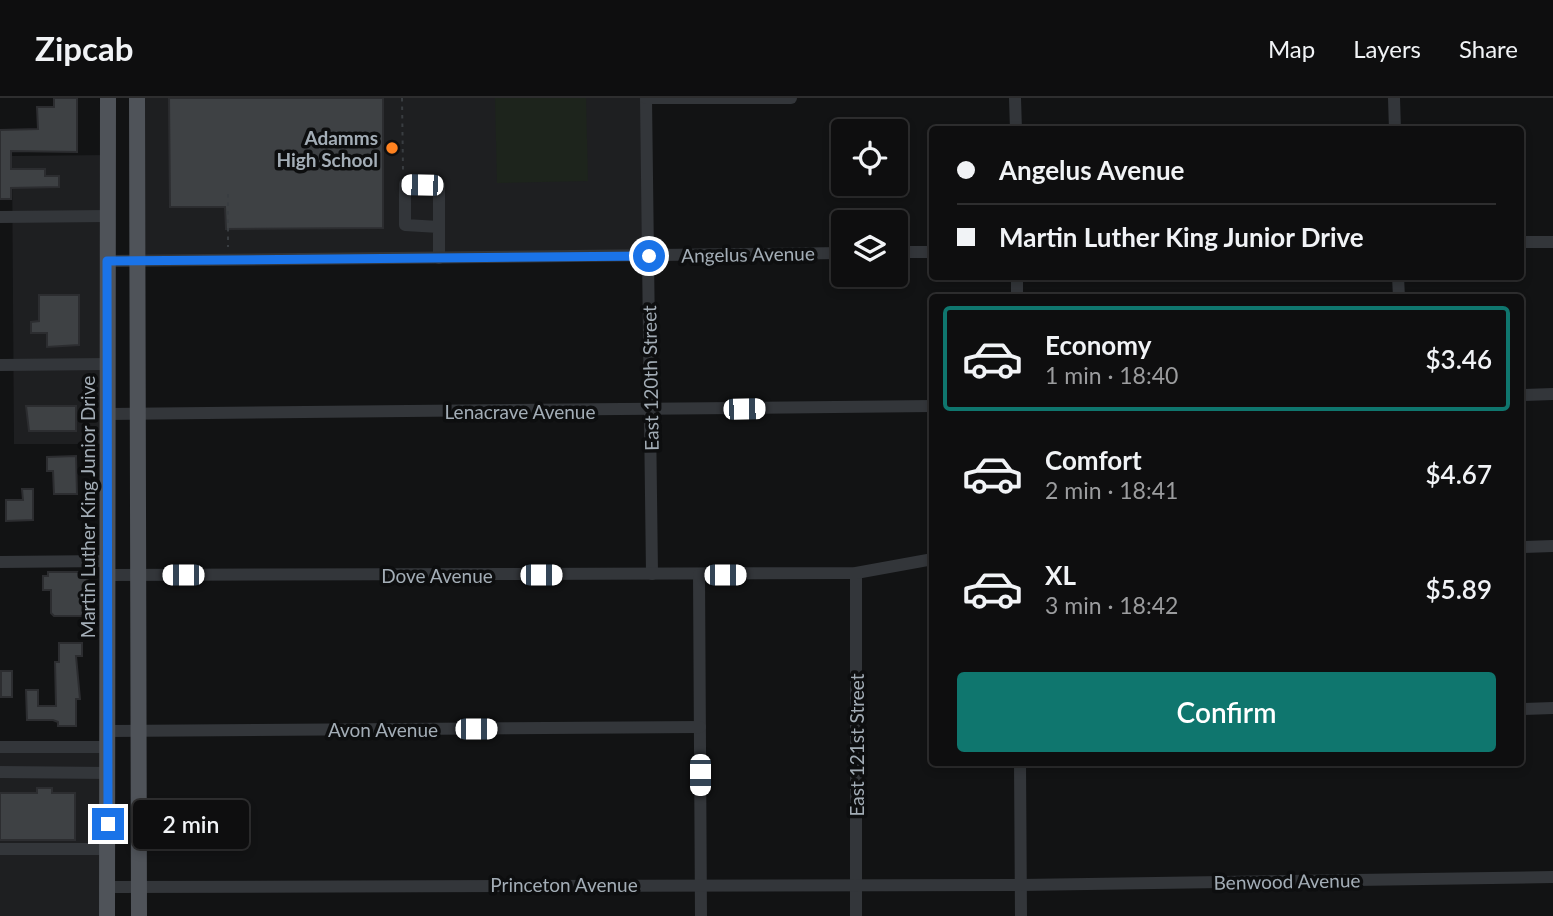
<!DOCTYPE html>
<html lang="en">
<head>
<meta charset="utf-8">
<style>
  :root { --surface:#0e0e0f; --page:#171718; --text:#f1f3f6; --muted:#9b9c9e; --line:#2e2e2f; --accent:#0f766e }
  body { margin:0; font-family:Lato,sans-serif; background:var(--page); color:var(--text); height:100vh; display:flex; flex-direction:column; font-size:26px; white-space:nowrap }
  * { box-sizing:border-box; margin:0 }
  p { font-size:23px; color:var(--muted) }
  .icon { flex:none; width:38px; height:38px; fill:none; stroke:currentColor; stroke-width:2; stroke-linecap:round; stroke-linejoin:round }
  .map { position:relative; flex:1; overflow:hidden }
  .drawer { position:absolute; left:929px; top:196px; width:595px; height:472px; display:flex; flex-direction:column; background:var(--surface); border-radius:7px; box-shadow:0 4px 10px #0003,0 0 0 2px var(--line) }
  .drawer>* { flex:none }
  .top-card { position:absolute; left:929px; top:28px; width:595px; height:154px; border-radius:7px; box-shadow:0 4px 10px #0003,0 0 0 2px var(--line); display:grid; align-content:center; height:154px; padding:0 28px; background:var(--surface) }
  .fabs { position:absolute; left:831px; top:21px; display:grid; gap:14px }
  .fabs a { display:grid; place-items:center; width:77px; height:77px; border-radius:7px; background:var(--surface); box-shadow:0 4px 10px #0003,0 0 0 2px var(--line); font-size:35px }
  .end { position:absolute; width:32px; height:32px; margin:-16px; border:9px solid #1a73e8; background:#fff; box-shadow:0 0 0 4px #fff }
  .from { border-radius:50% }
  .bubble { position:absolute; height:49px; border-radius:7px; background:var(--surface); box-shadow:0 4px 10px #0003,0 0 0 2px var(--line); font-size:23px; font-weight:600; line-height:49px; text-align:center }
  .car { position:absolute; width:21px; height:42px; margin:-21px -10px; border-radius:9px; box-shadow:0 0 5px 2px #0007; background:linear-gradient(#fff 24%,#345 0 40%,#fff 0 76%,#345 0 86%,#fff 0) }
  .top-card b { display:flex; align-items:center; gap:24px; height:66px; font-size:26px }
  .top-card b+b { border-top:2px solid var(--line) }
  .top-card i { width:18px; height:18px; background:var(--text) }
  ul { padding:12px 0 0; list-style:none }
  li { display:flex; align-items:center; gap:21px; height:105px; margin:0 14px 10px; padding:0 14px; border:4px solid transparent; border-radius:7px }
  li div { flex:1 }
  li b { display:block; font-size:26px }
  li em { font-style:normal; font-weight:600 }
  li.current { border-color:var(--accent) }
  li>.icon { width:63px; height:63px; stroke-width:1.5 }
  .cta { display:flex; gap:14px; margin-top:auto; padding:14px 28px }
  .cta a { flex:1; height:80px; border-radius:7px; background:var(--accent); color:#fff; font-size:28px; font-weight:600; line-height:80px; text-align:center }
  header { display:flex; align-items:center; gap:42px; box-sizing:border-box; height:98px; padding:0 35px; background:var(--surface); border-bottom:2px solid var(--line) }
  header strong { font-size:33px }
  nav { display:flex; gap:38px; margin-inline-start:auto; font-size:24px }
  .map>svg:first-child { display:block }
  .built { fill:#1e1f21 }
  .green { fill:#1d241c }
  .building { fill:#3e4144; stroke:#2c2d30; stroke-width:2 }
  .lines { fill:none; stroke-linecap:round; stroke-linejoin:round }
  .path { stroke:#393d41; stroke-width:2; stroke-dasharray:3.5 5; stroke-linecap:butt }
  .minor { stroke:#33363a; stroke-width:12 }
  .major { stroke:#4f5359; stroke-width:16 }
  .route { stroke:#1a73e8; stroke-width:9 }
  .poi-dot { fill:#ff8220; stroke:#0d0e0f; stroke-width:2.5 }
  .labels { text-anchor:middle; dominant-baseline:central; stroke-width:7; stroke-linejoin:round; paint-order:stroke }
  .poi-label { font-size:19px; font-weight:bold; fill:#a3adb6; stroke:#0d0e0f; text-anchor:end }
  .street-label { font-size:19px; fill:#a3adb6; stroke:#0d0e0f }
</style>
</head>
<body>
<header>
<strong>Zipcab</strong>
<nav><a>Map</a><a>Layers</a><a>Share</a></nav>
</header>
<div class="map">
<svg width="1553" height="818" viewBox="0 0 1553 818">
  <rect width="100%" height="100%" fill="#121314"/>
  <g class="built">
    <path d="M137 0H646L649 158 138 163Z"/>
    <path d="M108 57V346H14L12 58Z"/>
    <path d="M0 649H109L107 818H0Z"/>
  </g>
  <path class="green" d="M495 0H586L588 83 497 85Z"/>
  <g class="building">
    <path d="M54 0H77V54L11 53V71H45V78H59V89L11 90V101H0V32L38 31 37 9H54Z"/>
    <path d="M169 0H383V130L226 131 225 109H170Z"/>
    <path d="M39 197H79V247L47 249V235H31V224L39 223Z"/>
    <path d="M26 308H76V333H29Z"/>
    <path d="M76 358 77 396H54L53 373H47V359Z"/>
    <path d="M22 391H33V422L6 423V402H23Z"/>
    <path d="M48 474H87L90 518H54L51 515V492H43V478H48Z"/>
    <path d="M59 545H82V558H76L80 601H76V628H58V624L53 622H27L26 592H38V608H56L55 564H59Z"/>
    <rect x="1" y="573" width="11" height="26"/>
    <path d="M37 690H52V695H75V742H0V695H37Z"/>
  </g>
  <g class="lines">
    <g class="path">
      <path d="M402 0 403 72"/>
      <path d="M228 96V149"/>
    </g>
    <g class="minor">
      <path d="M646 0 652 476"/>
      <path d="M646 0H791"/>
      <path d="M1015 0 1016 32"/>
      <path d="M1394 0 1395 32"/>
      <path d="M0 119 108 118"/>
      <path d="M439 129 405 127V86L439 87V160"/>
      <path d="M1521 144H1553"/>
      <path d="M896 154H933"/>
      <path d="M108 163 844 155"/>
      <path d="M1017 178V200"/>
      <path d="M1398 178 1399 200"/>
      <path d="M0 267 108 266"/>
      <path d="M1521 297 1553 296"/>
      <path d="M108 316 933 308"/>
      <path d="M1521 449 1553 448"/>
      <path d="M0 464 108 463"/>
      <path d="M856 475V818"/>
      <path d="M108 477 856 475 933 461"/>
      <path d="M699 477 701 818"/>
      <path d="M1521 611 1553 610"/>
      <path d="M109 633 700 629"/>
      <path d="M0 649H109"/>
      <path d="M1020 665 1021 818"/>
      <path d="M0 674 109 675"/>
      <path d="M0 751H108"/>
      <path d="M108 789 1021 787 1553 779"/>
    </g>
    <g class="major">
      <path d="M137 0 139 818"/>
      <path d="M107 818 108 0"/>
    </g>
  </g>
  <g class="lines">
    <path class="route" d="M108 726 107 163 649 158"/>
  </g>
  <circle class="poi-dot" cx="392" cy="50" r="7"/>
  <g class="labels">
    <g class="poi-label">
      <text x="378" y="39">Adamms<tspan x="378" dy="22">High School</tspan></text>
    </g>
    <g class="street-label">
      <text transform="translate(748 156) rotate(-1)">Angelus Avenue</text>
      <text transform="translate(650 280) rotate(-91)">East 120th Street</text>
      <text x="520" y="313">Lenacrave Avenue</text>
      <text transform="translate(87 409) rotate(-90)">Martin Luther King Junior Drive</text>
      <text x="437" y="477">Dove Avenue</text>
      <text x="383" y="631">Avon Avenue</text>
      <text transform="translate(856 647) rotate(-90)">East 121st Street</text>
      <text transform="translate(1287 783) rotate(-1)">Benwood Avenue</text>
      <text x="564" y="786">Princeton Avenue</text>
    </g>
  </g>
</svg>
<div class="fabs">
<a><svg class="icon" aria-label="locate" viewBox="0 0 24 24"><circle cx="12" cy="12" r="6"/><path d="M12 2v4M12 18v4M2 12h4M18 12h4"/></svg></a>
<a><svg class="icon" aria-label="layers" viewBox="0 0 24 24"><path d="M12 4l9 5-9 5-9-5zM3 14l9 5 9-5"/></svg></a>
</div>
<i class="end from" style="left:649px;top:158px"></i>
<i class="end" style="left:108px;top:726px"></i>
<div class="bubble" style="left:133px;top:702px;width:116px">2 min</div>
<i class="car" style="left:422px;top:87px;rotate:271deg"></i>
<i class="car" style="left:744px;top:311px;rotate:89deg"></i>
<i class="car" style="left:183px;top:477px;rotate:270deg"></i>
<i class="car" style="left:541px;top:477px;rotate:90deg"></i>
<i class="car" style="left:725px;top:477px;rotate:90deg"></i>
<i class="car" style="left:476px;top:631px;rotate:90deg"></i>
<i class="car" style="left:700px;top:677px;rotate:180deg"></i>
<div class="top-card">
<b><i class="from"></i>Angelus Avenue</b>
<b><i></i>Martin Luther King Junior Drive</b>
</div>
<section class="drawer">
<ul>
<li class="current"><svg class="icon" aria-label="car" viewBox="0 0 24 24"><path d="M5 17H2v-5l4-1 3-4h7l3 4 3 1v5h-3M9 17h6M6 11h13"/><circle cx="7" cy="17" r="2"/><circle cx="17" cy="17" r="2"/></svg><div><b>Economy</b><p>1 min · 18:40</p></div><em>$3.46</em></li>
<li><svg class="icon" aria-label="car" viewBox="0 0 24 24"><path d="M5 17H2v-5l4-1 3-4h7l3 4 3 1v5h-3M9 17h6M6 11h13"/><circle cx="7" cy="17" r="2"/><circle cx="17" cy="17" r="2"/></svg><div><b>Comfort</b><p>2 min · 18:41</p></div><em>$4.67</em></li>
<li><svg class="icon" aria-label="car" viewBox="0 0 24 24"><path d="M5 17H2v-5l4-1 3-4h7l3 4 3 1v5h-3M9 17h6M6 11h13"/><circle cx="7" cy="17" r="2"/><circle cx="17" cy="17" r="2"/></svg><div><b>XL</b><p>3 min · 18:42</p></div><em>$5.89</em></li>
</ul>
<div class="cta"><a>Confirm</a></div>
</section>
</div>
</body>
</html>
